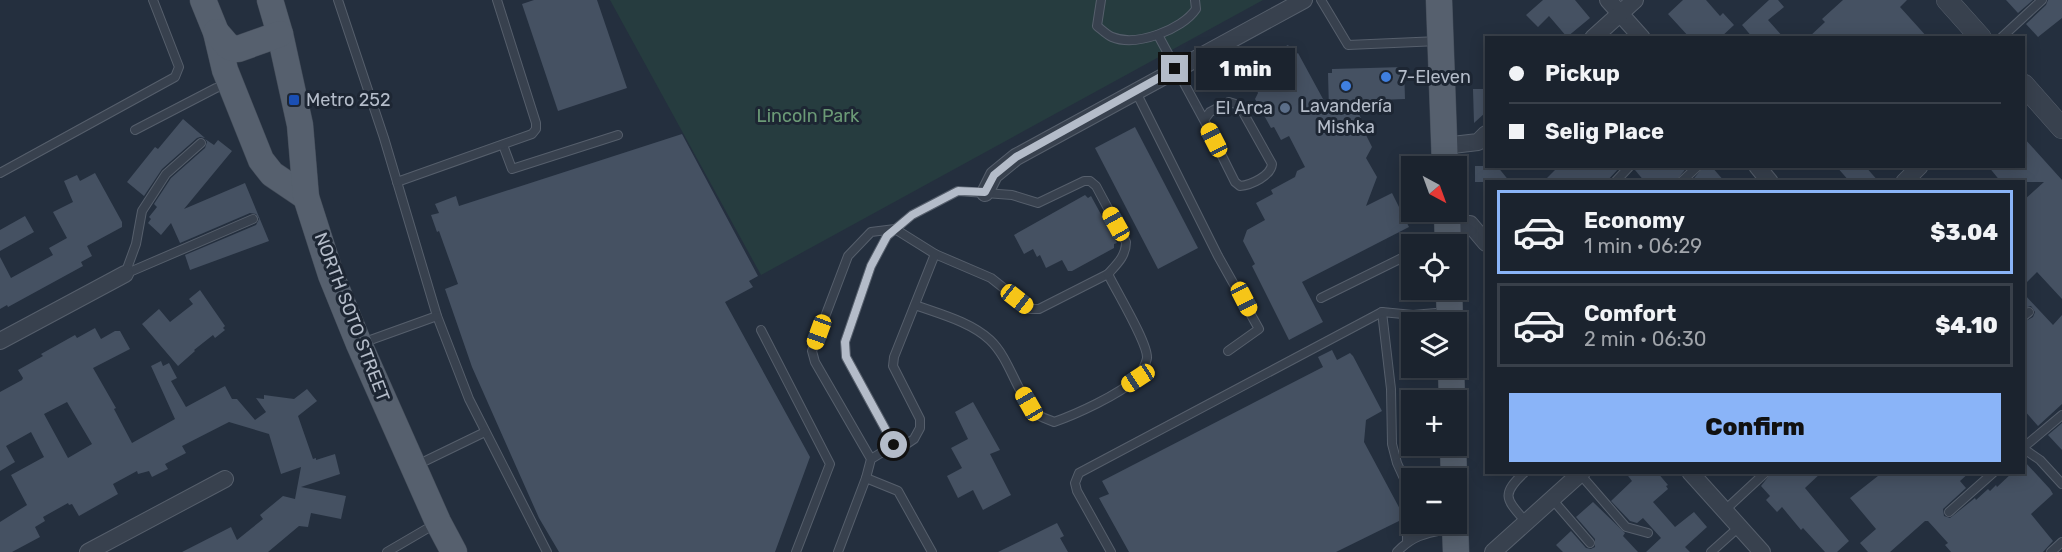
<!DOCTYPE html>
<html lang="en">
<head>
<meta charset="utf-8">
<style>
  :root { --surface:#1b232e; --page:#242b36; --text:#f1f3f6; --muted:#a0a4aa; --line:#39404a; --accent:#8ab4f8 }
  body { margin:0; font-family:Rubik,sans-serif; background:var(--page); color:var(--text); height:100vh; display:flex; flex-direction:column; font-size:22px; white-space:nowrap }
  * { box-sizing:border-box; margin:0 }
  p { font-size:20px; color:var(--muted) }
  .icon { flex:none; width:33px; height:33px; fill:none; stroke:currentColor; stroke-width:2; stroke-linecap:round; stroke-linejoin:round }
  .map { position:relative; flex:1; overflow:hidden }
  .sheet { position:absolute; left:1485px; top:180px; width:540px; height:294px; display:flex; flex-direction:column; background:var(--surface); border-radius:0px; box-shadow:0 3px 15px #0003,0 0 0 2px var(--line) }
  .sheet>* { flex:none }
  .guide { position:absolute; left:1485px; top:36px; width:540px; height:132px; border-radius:0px; box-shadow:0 3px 15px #0003,0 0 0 2px var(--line); display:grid; align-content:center; height:132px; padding:0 24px; background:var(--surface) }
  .needle { width:39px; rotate:139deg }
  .fabs { position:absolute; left:1401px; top:156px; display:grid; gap:12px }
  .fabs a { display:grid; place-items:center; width:66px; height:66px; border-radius:0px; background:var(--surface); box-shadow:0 3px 15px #0003,0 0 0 2px var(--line); font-size:30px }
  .end { position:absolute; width:27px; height:27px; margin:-14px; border:8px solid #b4bcc9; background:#111; box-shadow:0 0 0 3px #111 }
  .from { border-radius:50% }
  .bubble { position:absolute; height:42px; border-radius:0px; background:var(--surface); box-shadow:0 3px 15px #0003,0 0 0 2px var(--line); font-size:20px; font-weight:800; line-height:42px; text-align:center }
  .car { position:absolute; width:18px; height:36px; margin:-18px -9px; border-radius:8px; box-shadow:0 0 4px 2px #0007; background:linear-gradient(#f5c518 24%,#345 0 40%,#f5c518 0 76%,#345 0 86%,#f5c518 0) }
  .guide b { display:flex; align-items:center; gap:21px; height:57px; font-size:22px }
  .guide b+b { border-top:2px solid var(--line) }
  .guide i { width:15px; height:15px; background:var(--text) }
  ul { padding:10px 0 0; list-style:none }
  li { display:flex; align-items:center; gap:18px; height:84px; margin:0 12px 9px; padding:0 12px; border:3px solid var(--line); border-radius:0px }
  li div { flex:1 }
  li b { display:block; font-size:22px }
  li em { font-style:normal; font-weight:800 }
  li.active { border-color:var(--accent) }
  li>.icon { width:54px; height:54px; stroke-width:1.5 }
  .cta { display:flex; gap:12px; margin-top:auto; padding:12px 24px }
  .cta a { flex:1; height:69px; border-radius:0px; background:var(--accent); color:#111; font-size:24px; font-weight:800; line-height:69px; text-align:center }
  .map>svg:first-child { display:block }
  .green { fill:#263c3f }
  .building { fill:#455162; fill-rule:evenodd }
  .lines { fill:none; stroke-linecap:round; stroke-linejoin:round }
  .service-casing { stroke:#565f6c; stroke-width:10 }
  .minor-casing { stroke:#565f6c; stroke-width:18 }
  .tertiary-casing { stroke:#565f6c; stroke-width:22 }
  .primary-casing { stroke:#414a57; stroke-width:27 }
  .service { stroke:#38414e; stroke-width:8 }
  .minor { stroke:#38414e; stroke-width:16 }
  .tertiary { stroke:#38414e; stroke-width:21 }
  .primary { stroke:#56606e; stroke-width:26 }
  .route { stroke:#b4bcc9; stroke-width:8 }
  .shop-dot { fill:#3f7fe0; stroke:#1d2633; stroke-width:2 }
  .transit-dot { fill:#1a4fb4; stroke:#1d2633; stroke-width:2 }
  .service-dot { fill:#5c6f8a; stroke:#1d2633; stroke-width:2 }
  .labels { text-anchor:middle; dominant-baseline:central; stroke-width:6; stroke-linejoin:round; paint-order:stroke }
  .poi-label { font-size:18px; fill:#b4bcc9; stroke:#1d2633; text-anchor:start }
  .park-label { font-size:18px; fill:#6b9a76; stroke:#1d2633 }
  .street-label { font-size:18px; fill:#b4bcc9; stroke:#1d2633 }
</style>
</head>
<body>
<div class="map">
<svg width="2062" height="552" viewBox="0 0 2062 552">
  <rect width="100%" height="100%" fill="#242f3e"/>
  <path class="green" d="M610 0H1263L761 275Z"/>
  <g class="building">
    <path d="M534 0H597L627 88 558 111 522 4Z"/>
    <path d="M1543 0H1575L1590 18 1567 37 1549 16 1538 27 1526 15Z"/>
    <path d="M1683 0H1706L1720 16 1723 13 1734 25 1720 38H1690L1668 14Z"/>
    <path d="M1769 0H1778L1784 7 1768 20 1784 38H1753L1742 25Z"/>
    <path d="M1843 0H1907L1900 7 1928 38H1808L1825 22 1822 19Z"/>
    <path d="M2006 0H2033L2018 13Z"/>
    <path d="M2048 0H2062V18L2038 37 2026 24 2046 5Z"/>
    <path d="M1288 45 1295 55 1298 53 1329 110 1328 73H1332V69L1404 67 1405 99 1352 101 1361 118 1358 119 1372 147 1366 158 1377 177 1366 206 1392 193 1409 227 1302 282 1323 322 1289 340 1252 266 1255 264 1243 241 1247 230 1265 220 1256 203 1273 194 1271 190 1295 177 1297 171 1305 167 1289 136 1281 140 1274 127 1271 128 1255 99 1258 93 1248 70 1250 65Z"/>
    <path d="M1473 89H1486V112L1474 123Z"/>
    <path d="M183 119 205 138 200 137 197 138 162 169 144 196 127 182 155 147 158 149Z"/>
    <path d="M1135 127 1198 248 1158 269 1095 148Z"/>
    <path d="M682 134 758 276 749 281 753 287 725 302 810 457 775 552H559L539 518 472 367 445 289 458 284 439 231 437 232 431 215 439 213 435 204 456 196 459 206Z"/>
    <path d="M2024 138 2062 180V299L2037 272 2024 285V200L2044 182H2001L1988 166H2024Z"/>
    <path d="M205 139 214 145 218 140 232 151 184 209 245 183 269 241 190 270 185 255 256 225 259 219 256 214 250 213 180 243 171 223 161 235 148 223 151 219 149 217 157 207 154 204 171 178 205 148 207 142Z"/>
    <path d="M1475 166H1497L1510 182H1475Z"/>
    <path d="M1559 166H1621L1606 182H1543Z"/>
    <path d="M1636 166H1688L1675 182H1645L1635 170Z"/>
    <path d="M1704 166H1711L1725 182H1691Z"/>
    <path d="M1836 166H1865L1879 182H1850Z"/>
    <path d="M95 173 122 222V227L87 246 92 256 81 262 83 266 8 307 7 305 0 309V257L11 278 53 255 49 248 67 238 53 212 73 202 64 181 77 175 80 181Z"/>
    <path d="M1085 195 1088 198 1091 196 1103 218 1117 243 1114 244V248L1072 271H1068L1062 260 1046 268 1040 255 1037 257 1033 249 1024 254 1014 235Z"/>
    <path d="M25 216 34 232 0 251V230Z"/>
    <path d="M200 290 225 326 223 328 225 330 215 338 213 335 194 350 195 351 178 366 142 324 159 309 170 322 193 304 189 299Z"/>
    <path d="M2024 294 2053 325 2062 315V404L2038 426 2024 410V322L2033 317 2035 312 2031 306 2024 308Z"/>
    <path d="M95 328 101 339 115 331H120L130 349 93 368 116 408 114 409 132 443 175 419 151 366 161 361 163 366 169 363 177 378 171 381 186 407 225 386 232 399H237L255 420 266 412 256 398 264 399V395L294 399 307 389 317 401 298 416 313 459 316 458V460L335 454 340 474 301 487 346 496 341 519 311 513 308 527 299 526 268 552H182L231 527 237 540 263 519 260 515 283 496 295 499 301 467 281 474 269 434 229 422 182 446 186 453 165 464 168 469 152 477 149 471 138 474 137 471 113 484 118 494 79 516 72 504 69 505 68 503 43 517 45 521 35 527 40 537 12 552H0V522L27 505 11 475 44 457 31 432 6 446 15 462 0 471V392L22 380 23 378 18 370 43 356 41 354 75 335 77 338ZM67 402 92 444 68 458 44 414Z"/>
    <path d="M1332 350 1337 360 1350 353 1353 356 1382 411 1366 420 1364 442 1401 511V520L1336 552H1129L1099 498 1109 494 1102 481 1323 367 1318 357Z"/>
    <path d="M973 402 1000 450 990 454 1011 495 983 510 973 490 958 498 947 476 962 468 951 448 968 439 955 412Z"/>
    <path d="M2062 423V450L2048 435Z"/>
    <path d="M2024 461 2050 489 2053 494 2031 514 2053 541 2043 552H1951L1945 545 1948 543 1928 521H1925L1890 552H1868L1860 543 1876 529 1850 498 1883 472H1970L1960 481 1966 488 1943 509 1944 516 1950 518 1975 498 1976 500 1988 489 1990 491 1996 485 1997 487 2013 472H2024Z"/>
    <path d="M1625 472H1657L1668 485 1666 486 1668 489 1653 502 1675 527 1694 512 1707 527 1685 547 1690 552H1646L1661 538 1643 518 1637 523 1630 521 1611 501 1632 481Z"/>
    <path d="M1772 472H1822L1805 488 1849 541 1837 552H1825L1803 528 1801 530 1782 507 1777 512 1766 500 1770 496 1761 486Z"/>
    <path d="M1593 502 1625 533 1623 536 1638 552H1563L1556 545 1571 531 1586 548 1591 549 1595 547V539L1576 517Z"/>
    <path d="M1057 523 1064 536 1060 538 1068 552H998Z"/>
  </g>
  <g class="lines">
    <g class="service-casing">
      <g id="service">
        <path d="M338 0 384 138 437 316 469 399 547 552"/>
        <path d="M1101 0 1097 26C1101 29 1107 35 1112 37 1136 47 1182 30 1196 9L1195 0"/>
        <path d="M1321 0 1348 45 1439 41"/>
        <path d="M1158 35 1204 120 1210 112 1229 102 1239 105 1272 164C1271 176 1251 185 1240 186L1235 182 1204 120"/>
        <path d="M2001 38 2042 0"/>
        <path d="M1136 92 1218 256 1259 329 1228 351"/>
        <path d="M135 130 216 88 229 84"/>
        <path d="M503 145 512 169 618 135"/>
        <path d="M0 173 175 77 179 67 153 0"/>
        <path d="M397 182 532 134 536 129V123L497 0"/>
        <path d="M1615 182 1630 166"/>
        <path d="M1681 182 1698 166"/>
        <path d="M125 274 136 244 142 211 166 174 201 143"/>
        <path d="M125 274 253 219"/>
        <path d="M1321 298 1412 253"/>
        <path d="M915 305C940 314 971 322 990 340 1011 360 1016 394 1037 414 1042 418 1048 419 1054 422 1077 414 1118 395 1136 379 1140 375 1146 364 1147 358 1148 343 1116 291 1108 274L1039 309H1030L991 278 935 254"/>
        <path d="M1382 312 1391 389 1392 444 1397 463 1407 485V541"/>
        <path d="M2024 316 2029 312"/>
        <path d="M761 330 830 464 796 552"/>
        <path d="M362 343 437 316"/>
        <path d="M894 445 846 357 845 342 871 266 887 236 912 215 958 191 1012 195 1038 203 1084 181H1090L1096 186 1126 242C1126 256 1117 264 1108 274"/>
        <path d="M2024 447 2062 415"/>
        <path d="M2024 449 2040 460 2062 484"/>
        <path d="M417 465 485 432"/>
        <path d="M1525 472C1500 495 1506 499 1526 522"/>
        <path d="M1580 474 1626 527 1648 533"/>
        <path d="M866 478 898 491 932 552"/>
        <path d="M1552 499 1590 543"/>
        <path d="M1724 511 1766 472"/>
        <path d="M1949 512 1994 472"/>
        <path d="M387 552 435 524"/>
        <path d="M838 552 866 478 871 459 894 445H905L914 439 920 428V419L893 366 894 357 935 254 895 229 871 232 848 256 812 351 815 362 871 459"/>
        <path d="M1111 552 1077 491 1075 483 1079 473 1382 312 1413 315 1447 312"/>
        <path d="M1397 552C1414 534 1428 533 1452 528"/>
        <path d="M1711 552 1739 527"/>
        <path d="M2051 552 2062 542"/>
      </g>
    </g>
    <g class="minor-casing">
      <g id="minor">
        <path d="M1608 0 1642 38"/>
        <path d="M1593 38 1635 0"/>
        <path d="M1444 146 1478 142 1486 134"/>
        <path d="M1757 166 1770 182"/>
        <path d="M1904 182 1920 166"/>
        <path d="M985 193 994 175 1016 157 1304 0"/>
        <path d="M1447 225 1470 224 1486 243"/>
        <path d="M0 341 125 274"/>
        <path d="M1690 472 1762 552"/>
        <path d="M88 552 225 479"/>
        <path d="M1493 552 1582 472"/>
      </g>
    </g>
    <g class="tertiary-casing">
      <g id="tertiary">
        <path d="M1947 0 1981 38"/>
        <path d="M2024 85 2062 128"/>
      </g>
    </g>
    <g class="primary-casing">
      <g id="primary">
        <path d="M203 0 216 32 225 70 261 160 272 174 306 197"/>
        <path d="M270 0 280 34 300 125 306 197 331 275 359 344 438 522 454 552"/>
        <path d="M1439 0 1445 166"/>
        <path d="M216 32 229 47 238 49 280 34"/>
        <path d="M1447 212 1448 244"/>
        <path d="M1449 290 1450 322"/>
        <path d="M1451 368 1452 400"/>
        <path d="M1453 446 1454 478"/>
        <path d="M1455 524 1456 552"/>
      </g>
    </g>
    <use href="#service" class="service"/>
    <use href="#minor" class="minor"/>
    <use href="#tertiary" class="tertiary"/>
    <use href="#primary" class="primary"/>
  </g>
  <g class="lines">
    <path class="route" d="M894 445 846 357 845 342 871 266 887 236 912 215 958 191 985 192 994 175 1016 157 1175 69"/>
  </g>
  <g class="shop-dot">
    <circle cx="1386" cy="77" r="6"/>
    <circle cx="1346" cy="86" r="6"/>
  </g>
  <rect class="transit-dot" x="288" y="94" width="12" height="12" rx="3"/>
  <circle class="service-dot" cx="1285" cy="108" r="6"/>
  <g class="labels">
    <g class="poi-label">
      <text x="1398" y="77">7-Eleven</text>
      <text x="306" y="100">Metro 252</text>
      <text x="1346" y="106" text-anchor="middle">Lavandería<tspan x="1346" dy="21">Mishka</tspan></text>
      <text x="1273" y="108" text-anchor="end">El Arca</text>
    </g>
    <g class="park-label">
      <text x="808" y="116">Lincoln Park</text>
    </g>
    <g class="street-label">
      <text transform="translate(352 317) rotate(69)">NORTH SOTO STREET</text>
    </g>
  </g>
</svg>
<div class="fabs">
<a><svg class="needle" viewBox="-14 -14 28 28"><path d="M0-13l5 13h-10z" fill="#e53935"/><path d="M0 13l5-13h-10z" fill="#a0a4aa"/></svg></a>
<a><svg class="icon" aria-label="locate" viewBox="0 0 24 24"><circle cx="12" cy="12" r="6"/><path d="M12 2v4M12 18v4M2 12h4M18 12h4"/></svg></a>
<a><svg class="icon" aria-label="layers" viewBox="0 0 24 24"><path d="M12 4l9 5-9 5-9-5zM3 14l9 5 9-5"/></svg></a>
<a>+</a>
<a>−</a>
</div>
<i class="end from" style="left:894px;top:445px"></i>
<i class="end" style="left:1175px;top:69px"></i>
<div class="bubble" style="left:1196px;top:48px;width:99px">1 min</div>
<i class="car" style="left:1214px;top:140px;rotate:333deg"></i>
<i class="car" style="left:1116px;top:224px;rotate:331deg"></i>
<i class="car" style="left:1017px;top:299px;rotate:128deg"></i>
<i class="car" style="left:1244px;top:299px;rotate:153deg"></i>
<i class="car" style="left:819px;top:332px;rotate:200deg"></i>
<i class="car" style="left:1138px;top:378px;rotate:237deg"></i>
<i class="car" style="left:1029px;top:404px;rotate:330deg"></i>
<div class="guide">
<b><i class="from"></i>Pickup</b>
<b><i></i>Selig Place</b>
</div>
<section class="sheet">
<ul>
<li class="active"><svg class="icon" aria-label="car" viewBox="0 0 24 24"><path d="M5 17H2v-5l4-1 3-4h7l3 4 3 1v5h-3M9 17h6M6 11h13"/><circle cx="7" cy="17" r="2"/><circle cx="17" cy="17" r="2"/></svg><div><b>Economy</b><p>1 min · 06:29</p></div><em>$3.04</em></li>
<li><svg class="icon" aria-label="car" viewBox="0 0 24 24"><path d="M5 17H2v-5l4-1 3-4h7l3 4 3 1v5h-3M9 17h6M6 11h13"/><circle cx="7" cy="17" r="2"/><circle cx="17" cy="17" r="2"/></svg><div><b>Comfort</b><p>2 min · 06:30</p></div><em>$4.10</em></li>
</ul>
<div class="cta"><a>Confirm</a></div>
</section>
</div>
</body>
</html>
